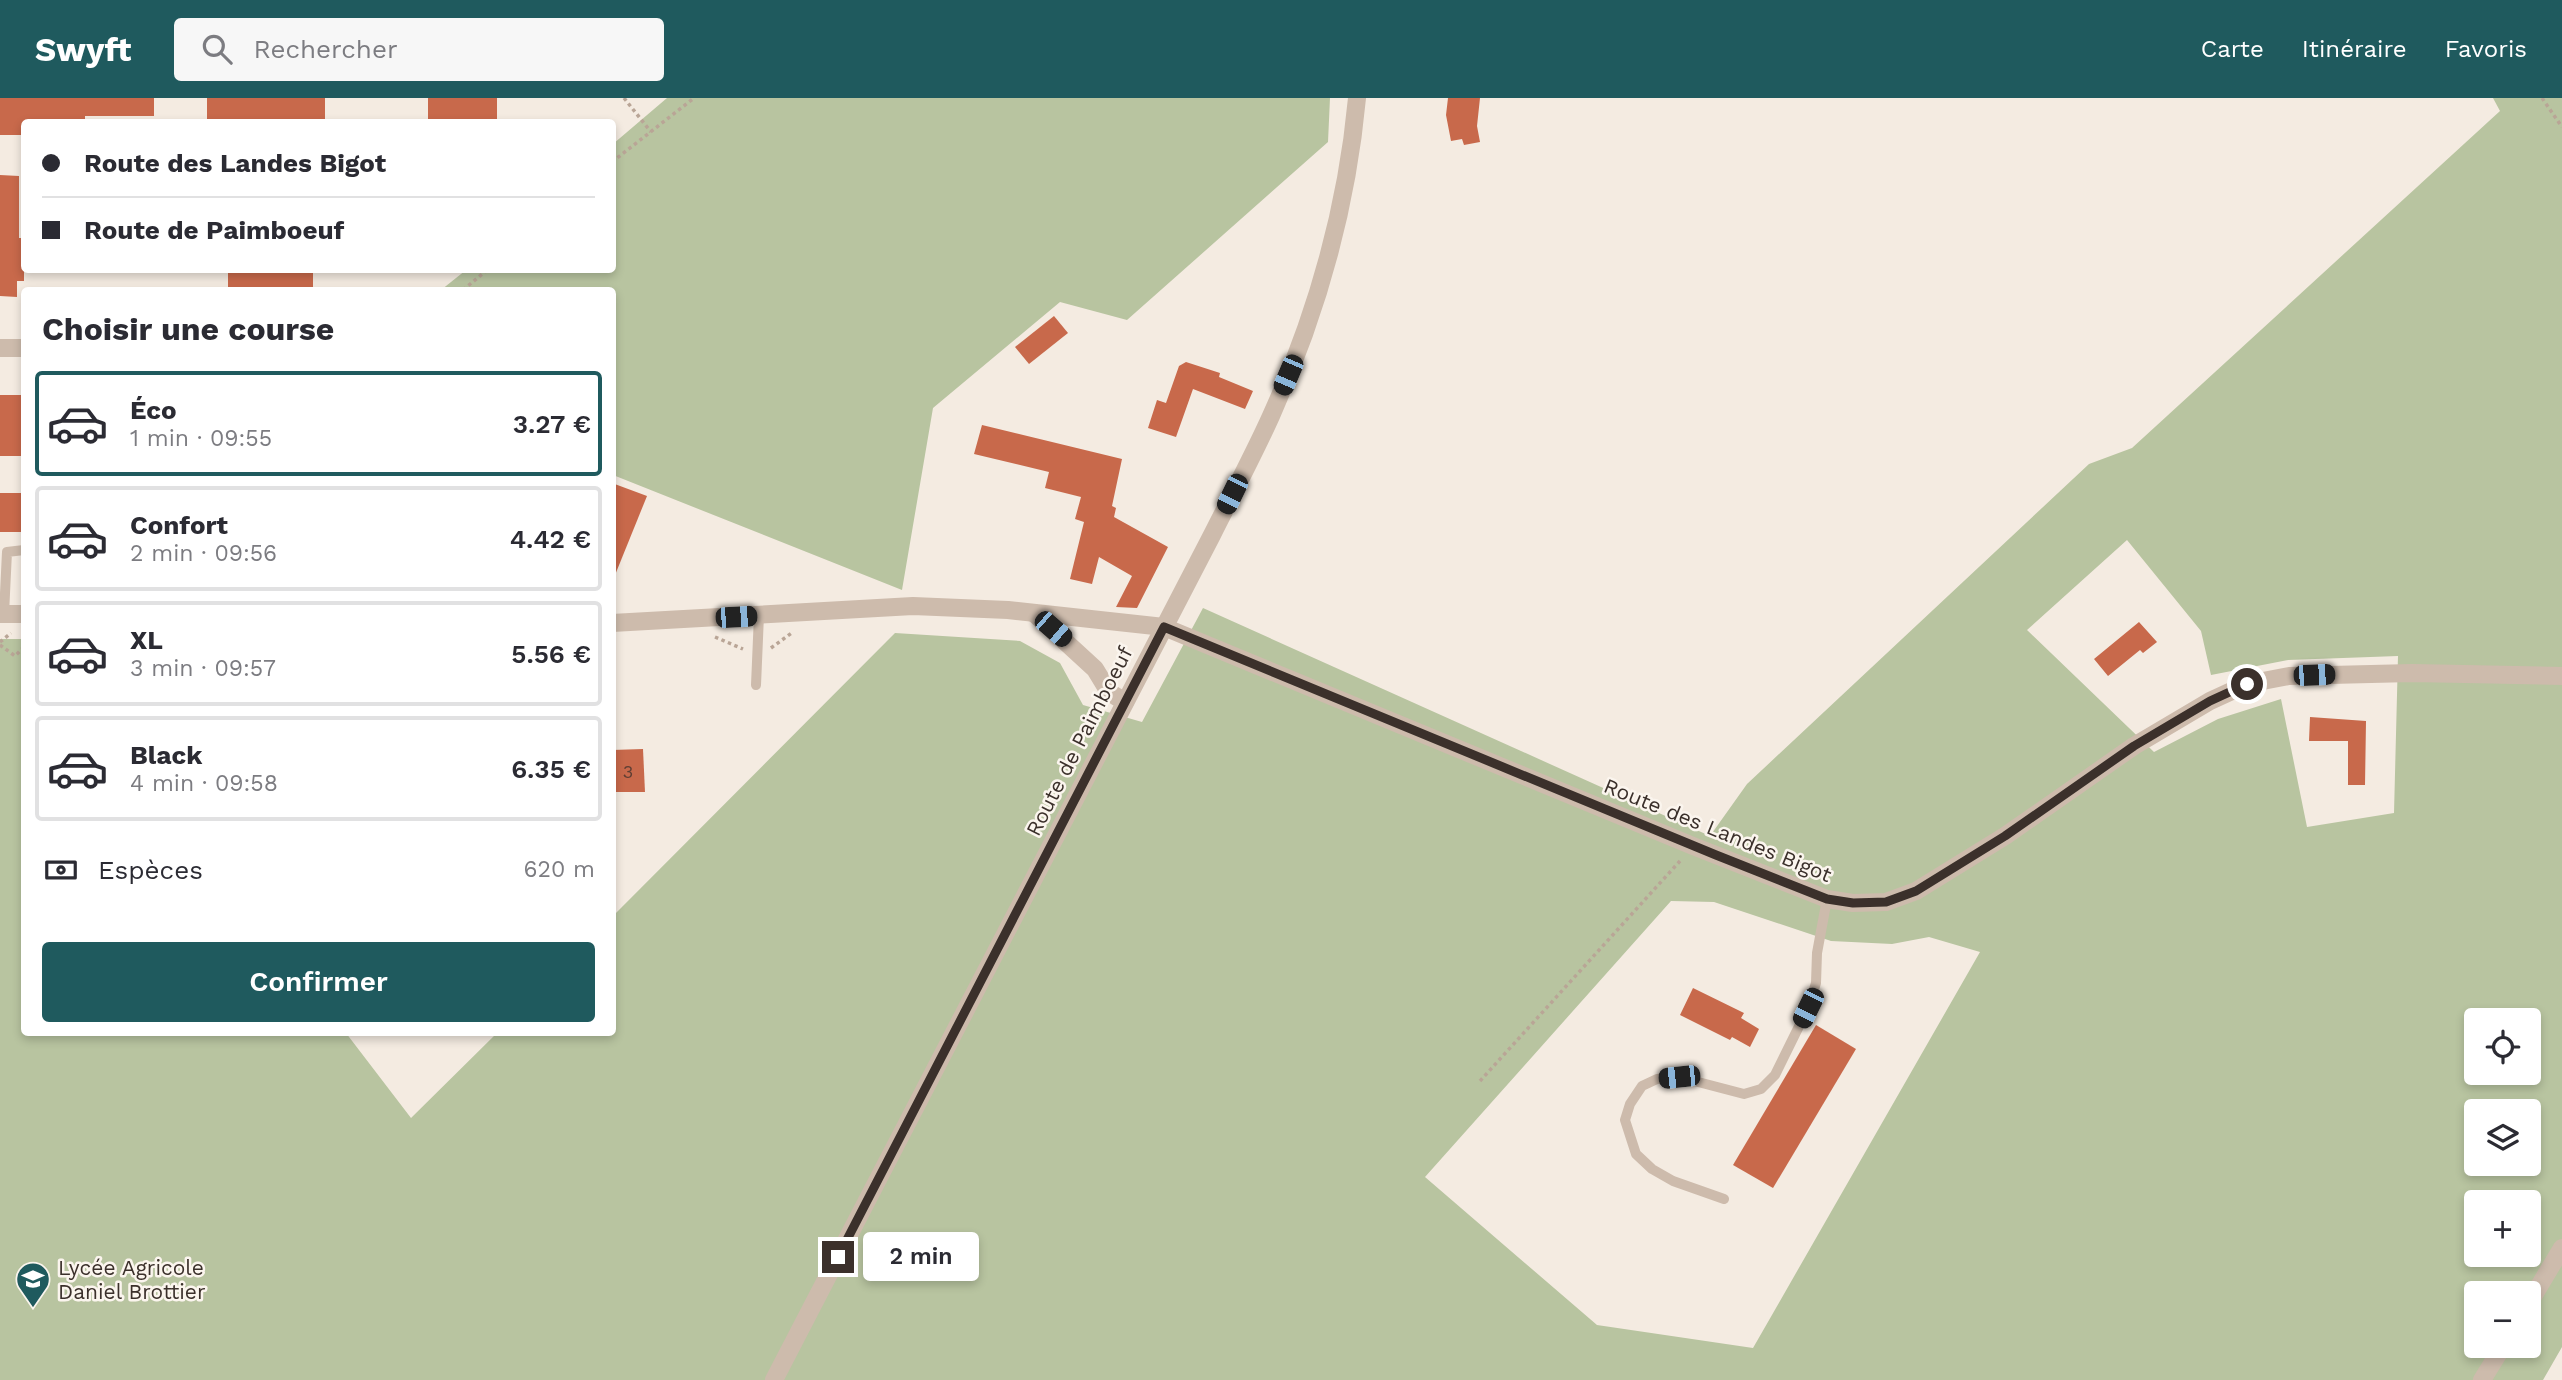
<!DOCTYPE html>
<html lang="fr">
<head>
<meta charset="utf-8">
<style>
  :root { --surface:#fff; --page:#f7f7f7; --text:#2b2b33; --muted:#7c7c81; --line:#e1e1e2; --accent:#1f5a5e }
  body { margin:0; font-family:"Work Sans",sans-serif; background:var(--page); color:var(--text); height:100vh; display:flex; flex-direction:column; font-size:26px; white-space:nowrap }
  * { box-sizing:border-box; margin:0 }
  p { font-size:23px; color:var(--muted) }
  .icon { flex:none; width:38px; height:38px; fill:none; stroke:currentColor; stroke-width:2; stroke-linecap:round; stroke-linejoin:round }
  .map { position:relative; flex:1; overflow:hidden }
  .details { position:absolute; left:21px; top:189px; width:595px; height:749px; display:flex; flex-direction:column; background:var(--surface); border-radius:7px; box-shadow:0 4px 10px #0003 }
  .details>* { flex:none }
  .top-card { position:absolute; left:21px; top:21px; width:595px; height:154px; border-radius:7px; box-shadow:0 4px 10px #0003; display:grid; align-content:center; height:154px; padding:0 21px; background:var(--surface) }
  .buttons { position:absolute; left:2464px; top:910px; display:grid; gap:14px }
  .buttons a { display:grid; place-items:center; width:77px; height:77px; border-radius:7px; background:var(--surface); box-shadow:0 4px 10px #0003; font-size:35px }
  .end { position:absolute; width:32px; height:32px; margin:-16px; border:9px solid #3b302b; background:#fff; box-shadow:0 0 0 4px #fff }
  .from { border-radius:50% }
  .bubble { position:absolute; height:49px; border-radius:7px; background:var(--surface); box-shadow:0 4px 10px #0003; font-size:23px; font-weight:600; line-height:49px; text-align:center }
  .car { position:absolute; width:21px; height:42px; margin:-21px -10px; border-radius:9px; box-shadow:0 0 5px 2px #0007; background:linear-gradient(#222 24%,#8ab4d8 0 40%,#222 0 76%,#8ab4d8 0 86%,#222 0) }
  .top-card b { display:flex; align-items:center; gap:24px; height:66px; font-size:26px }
  .top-card b+b { border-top:2px solid var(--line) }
  .top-card i { width:18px; height:18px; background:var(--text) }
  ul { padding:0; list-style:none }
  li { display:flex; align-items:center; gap:21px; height:105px; margin:0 14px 10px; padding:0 7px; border:4px solid var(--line); border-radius:7px }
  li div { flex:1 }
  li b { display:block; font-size:26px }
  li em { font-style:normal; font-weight:600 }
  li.selected { border-color:var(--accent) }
  li>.icon { width:63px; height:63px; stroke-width:1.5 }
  h2 { padding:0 21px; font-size:32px; line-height:84px }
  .pay { display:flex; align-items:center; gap:18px; height:77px; padding:0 21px; font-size:26px }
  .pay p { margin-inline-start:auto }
  .action { display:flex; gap:14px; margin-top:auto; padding:14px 21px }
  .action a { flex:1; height:80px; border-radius:7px; background:var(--accent); color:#fff; font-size:28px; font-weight:600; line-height:80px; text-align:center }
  header { display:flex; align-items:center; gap:42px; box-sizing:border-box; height:98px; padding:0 35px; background:var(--accent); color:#fff }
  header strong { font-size:33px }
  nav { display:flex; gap:38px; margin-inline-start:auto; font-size:24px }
  .search { width:490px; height:63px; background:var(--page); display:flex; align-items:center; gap:18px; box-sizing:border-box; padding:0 24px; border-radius:7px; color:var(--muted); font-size:26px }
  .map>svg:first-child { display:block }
  .green { fill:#b8c4a0; fill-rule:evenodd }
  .building { fill:#c8694b }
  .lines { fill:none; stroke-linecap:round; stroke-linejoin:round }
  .path { stroke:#b9a596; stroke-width:3.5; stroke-dasharray:3.5 3.5; stroke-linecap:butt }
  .service { stroke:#cdbbac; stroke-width:10 }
  .minor { stroke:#cdbbac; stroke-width:18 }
  .tertiary { stroke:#cdbbac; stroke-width:18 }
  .route { stroke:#3b302b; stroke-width:9 }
  .labels { text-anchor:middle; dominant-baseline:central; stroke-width:5; stroke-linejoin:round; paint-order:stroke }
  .number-label { font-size:18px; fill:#5e3e33 }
  .street-label { font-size:21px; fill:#3b302b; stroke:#fbf5ee }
  .poi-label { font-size:21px; fill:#3b302b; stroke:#fbf5ee; text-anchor:start }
</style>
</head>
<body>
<header>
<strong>Swyft</strong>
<div class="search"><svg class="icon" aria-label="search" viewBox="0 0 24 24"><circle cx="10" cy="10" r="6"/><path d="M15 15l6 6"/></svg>Rechercher</div>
<nav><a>Carte</a><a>Itinéraire</a><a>Favoris</a></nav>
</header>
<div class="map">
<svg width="2562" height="1282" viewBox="0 0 2562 1282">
  <rect width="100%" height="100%" fill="#f4ebe1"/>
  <g class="green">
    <path d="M667 0H1330L1328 44 1127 222 1060 204 933 310 902 492 613 377 612 192H441L466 172H612L613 46Z"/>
    <path d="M2493 0H2562V1249L2543 1282H0V541H24V934L346 935 411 1020 497 935 612 934 613 818 895 535 1020 543 1060 565 1083 607 1142 624 1203 510 1710 738 1747 686 2089 366 2132 350 2500 13ZM2127 442 2201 533 2211 577 2288 562 2398 558 2394 715 2307 729 2281 601 2218 621 2154 654 2027 532ZM1671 803 1714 804 1831 843 1892 846 1929 839 1980 854 1753 1250 1597 1227 1425 1079ZM2476 922H2529V975H2476ZM2476 1013H2529V1066H2476ZM2476 1104H2529V1157H2476ZM2476 1195H2529V1248H2476Z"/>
  </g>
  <g class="building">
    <path d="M0 0H154V18H85V24H24V37H0Z"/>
    <rect x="207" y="0" width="118" height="24"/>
    <rect x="428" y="0" width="69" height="24"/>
    <path d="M1448 0H1480L1477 28 1480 44 1464 47 1462 41 1451 43 1446 17Z"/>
    <path d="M0 77 19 78V140H24V183H17V199L0 198Z"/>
    <rect x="228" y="172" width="85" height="20"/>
    <path d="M1054 218 1068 235 1029 266 1015 249Z"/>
    <path d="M1186 264 1220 275 1219 279 1253 293 1245 311 1193 291 1176 339 1148 330 1157 302 1166 305 1179 268Z"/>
    <rect x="0" y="297" width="24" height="61"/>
    <path d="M982 327 1122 361 1112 408 1116 410 1114 419 1168 449 1137 510 1116 509 1132 478 1099 459 1092 486 1070 481 1084 424 1075 421 1081 399 1045 390 1049 374 974 356Z"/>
    <path d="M612 385 647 398 613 482H612Z"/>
    <rect x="0" y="395" width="24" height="39"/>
    <path d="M2139 524 2157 544 2143 555 2140 552 2108 578 2094 561Z"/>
    <path d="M2310 619 2366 623 2365 687H2348V643H2309Z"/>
    <path d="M643 651 645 694H612V652Z"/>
    <path d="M1693 890 1744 915 1741 920 1759 931 1750 949 1732 939 1730 942 1680 917Z"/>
    <path d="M1816 927 1856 951 1773 1090 1733 1067Z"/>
  </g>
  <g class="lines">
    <g class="path">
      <path d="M624 0 651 34"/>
      <path d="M2542 0 2562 29"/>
      <path d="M612 64 694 0"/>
      <path d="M463 192 487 172"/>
      <path d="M715 539 743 551"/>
      <path d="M0 544 11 535"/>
      <path d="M0 547 15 558 24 549"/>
      <path d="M771 550 793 534"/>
      <path d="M1480 983 1680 763"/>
    </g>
    <g class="service">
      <path d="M4 516 7 454 24 452"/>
      <path d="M756 587 759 517"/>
      <path d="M1724 1101 1673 1083 1652 1071 1636 1056 1625 1022 1630 1006 1642 988 1657 981 1679 979 1744 996 1761 991 1775 977 1808 910 1816 885 1817 855 1827 801"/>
    </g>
    <g class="minor">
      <path d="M0 250H24"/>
      <path d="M2529 1205 2562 1150"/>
      <path d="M2482 1282 2503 1248"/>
    </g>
    <g class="tertiary">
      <path d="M1034 515 1095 571 1109 594 1125 604"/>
      <path d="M0 516H24"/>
      <path d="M612 525 913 508 1008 512 1164 529 1693 748 1827 801 1853 805 1886 804 1916 793 2005 738 2134 648 2210 603 2247 586 2289 578 2412 575 2562 578"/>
      <path d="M774 1282 1212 437C1232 397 1253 358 1271 318 1316 218 1347 109 1357 0"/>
    </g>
  </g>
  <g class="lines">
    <path class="route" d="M838 1159 1164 529 1716 757 1827 801 1853 805 1886 804 1916 793 2005 738 2134 648 2210 603 2247 586"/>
  </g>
  <defs>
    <g id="school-pin" transform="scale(1.75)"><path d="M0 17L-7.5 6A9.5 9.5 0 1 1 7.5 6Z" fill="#1f5a5e" stroke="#fbf5ee"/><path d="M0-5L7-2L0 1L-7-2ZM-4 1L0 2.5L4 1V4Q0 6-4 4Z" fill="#fff"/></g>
  </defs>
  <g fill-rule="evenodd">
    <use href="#school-pin" x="33" y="1181"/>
  </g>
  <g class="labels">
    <g class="number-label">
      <text x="628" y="673">3</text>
    </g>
    <g class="street-label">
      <text transform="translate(1079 643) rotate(-63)">Route de Paimboeuf</text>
      <text transform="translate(1718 732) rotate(22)">Route des Landes Bigot</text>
    </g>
    <g class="poi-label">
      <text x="58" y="1169">Lycée Agricole<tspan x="58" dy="24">Daniel Brottier</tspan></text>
    </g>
  </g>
</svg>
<div class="buttons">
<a><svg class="icon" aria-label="locate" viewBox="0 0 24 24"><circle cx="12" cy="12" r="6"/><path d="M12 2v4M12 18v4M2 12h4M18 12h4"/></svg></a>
<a><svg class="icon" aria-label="layers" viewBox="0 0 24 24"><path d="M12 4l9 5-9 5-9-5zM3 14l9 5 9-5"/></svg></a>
<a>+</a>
<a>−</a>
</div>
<i class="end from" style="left:2247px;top:586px"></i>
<i class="end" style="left:838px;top:1159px"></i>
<div class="bubble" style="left:863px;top:1134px;width:116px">2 min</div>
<i class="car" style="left:1288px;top:277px;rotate:203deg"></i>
<i class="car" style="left:1232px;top:396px;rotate:206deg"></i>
<i class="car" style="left:736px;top:519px;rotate:87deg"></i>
<i class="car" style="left:1053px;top:531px;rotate:131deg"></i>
<i class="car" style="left:2314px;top:577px;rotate:88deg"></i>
<i class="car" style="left:1808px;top:910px;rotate:206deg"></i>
<i class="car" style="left:1679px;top:979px;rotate:264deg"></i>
<div class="top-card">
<b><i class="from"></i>Route des Landes Bigot</b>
<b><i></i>Route de Paimboeuf</b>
</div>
<section class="details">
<h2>Choisir une course</h2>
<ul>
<li class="selected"><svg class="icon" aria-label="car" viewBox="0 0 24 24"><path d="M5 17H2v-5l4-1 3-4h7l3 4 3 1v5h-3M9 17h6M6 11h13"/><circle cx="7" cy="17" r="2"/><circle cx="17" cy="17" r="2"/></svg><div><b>Éco</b><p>1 min · 09:55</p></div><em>3.27 €</em></li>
<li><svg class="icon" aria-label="car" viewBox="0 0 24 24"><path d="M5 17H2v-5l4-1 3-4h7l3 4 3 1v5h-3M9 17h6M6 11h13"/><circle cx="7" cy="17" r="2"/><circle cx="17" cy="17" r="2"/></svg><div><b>Confort</b><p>2 min · 09:56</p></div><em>4.42 €</em></li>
<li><svg class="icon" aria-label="car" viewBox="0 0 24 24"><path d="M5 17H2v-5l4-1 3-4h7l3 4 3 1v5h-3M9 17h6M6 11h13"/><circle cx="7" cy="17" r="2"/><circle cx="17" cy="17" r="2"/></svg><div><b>XL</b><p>3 min · 09:57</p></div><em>5.56 €</em></li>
<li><svg class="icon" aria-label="car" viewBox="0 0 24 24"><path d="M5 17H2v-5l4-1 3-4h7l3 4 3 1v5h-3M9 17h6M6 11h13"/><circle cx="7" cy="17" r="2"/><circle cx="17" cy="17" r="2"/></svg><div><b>Black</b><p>4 min · 09:58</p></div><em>6.35 €</em></li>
</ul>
<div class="pay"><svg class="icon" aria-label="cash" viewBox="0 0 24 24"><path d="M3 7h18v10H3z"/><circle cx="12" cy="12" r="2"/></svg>Espèces<p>620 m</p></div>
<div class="action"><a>Confirmer</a></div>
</section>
</div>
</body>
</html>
